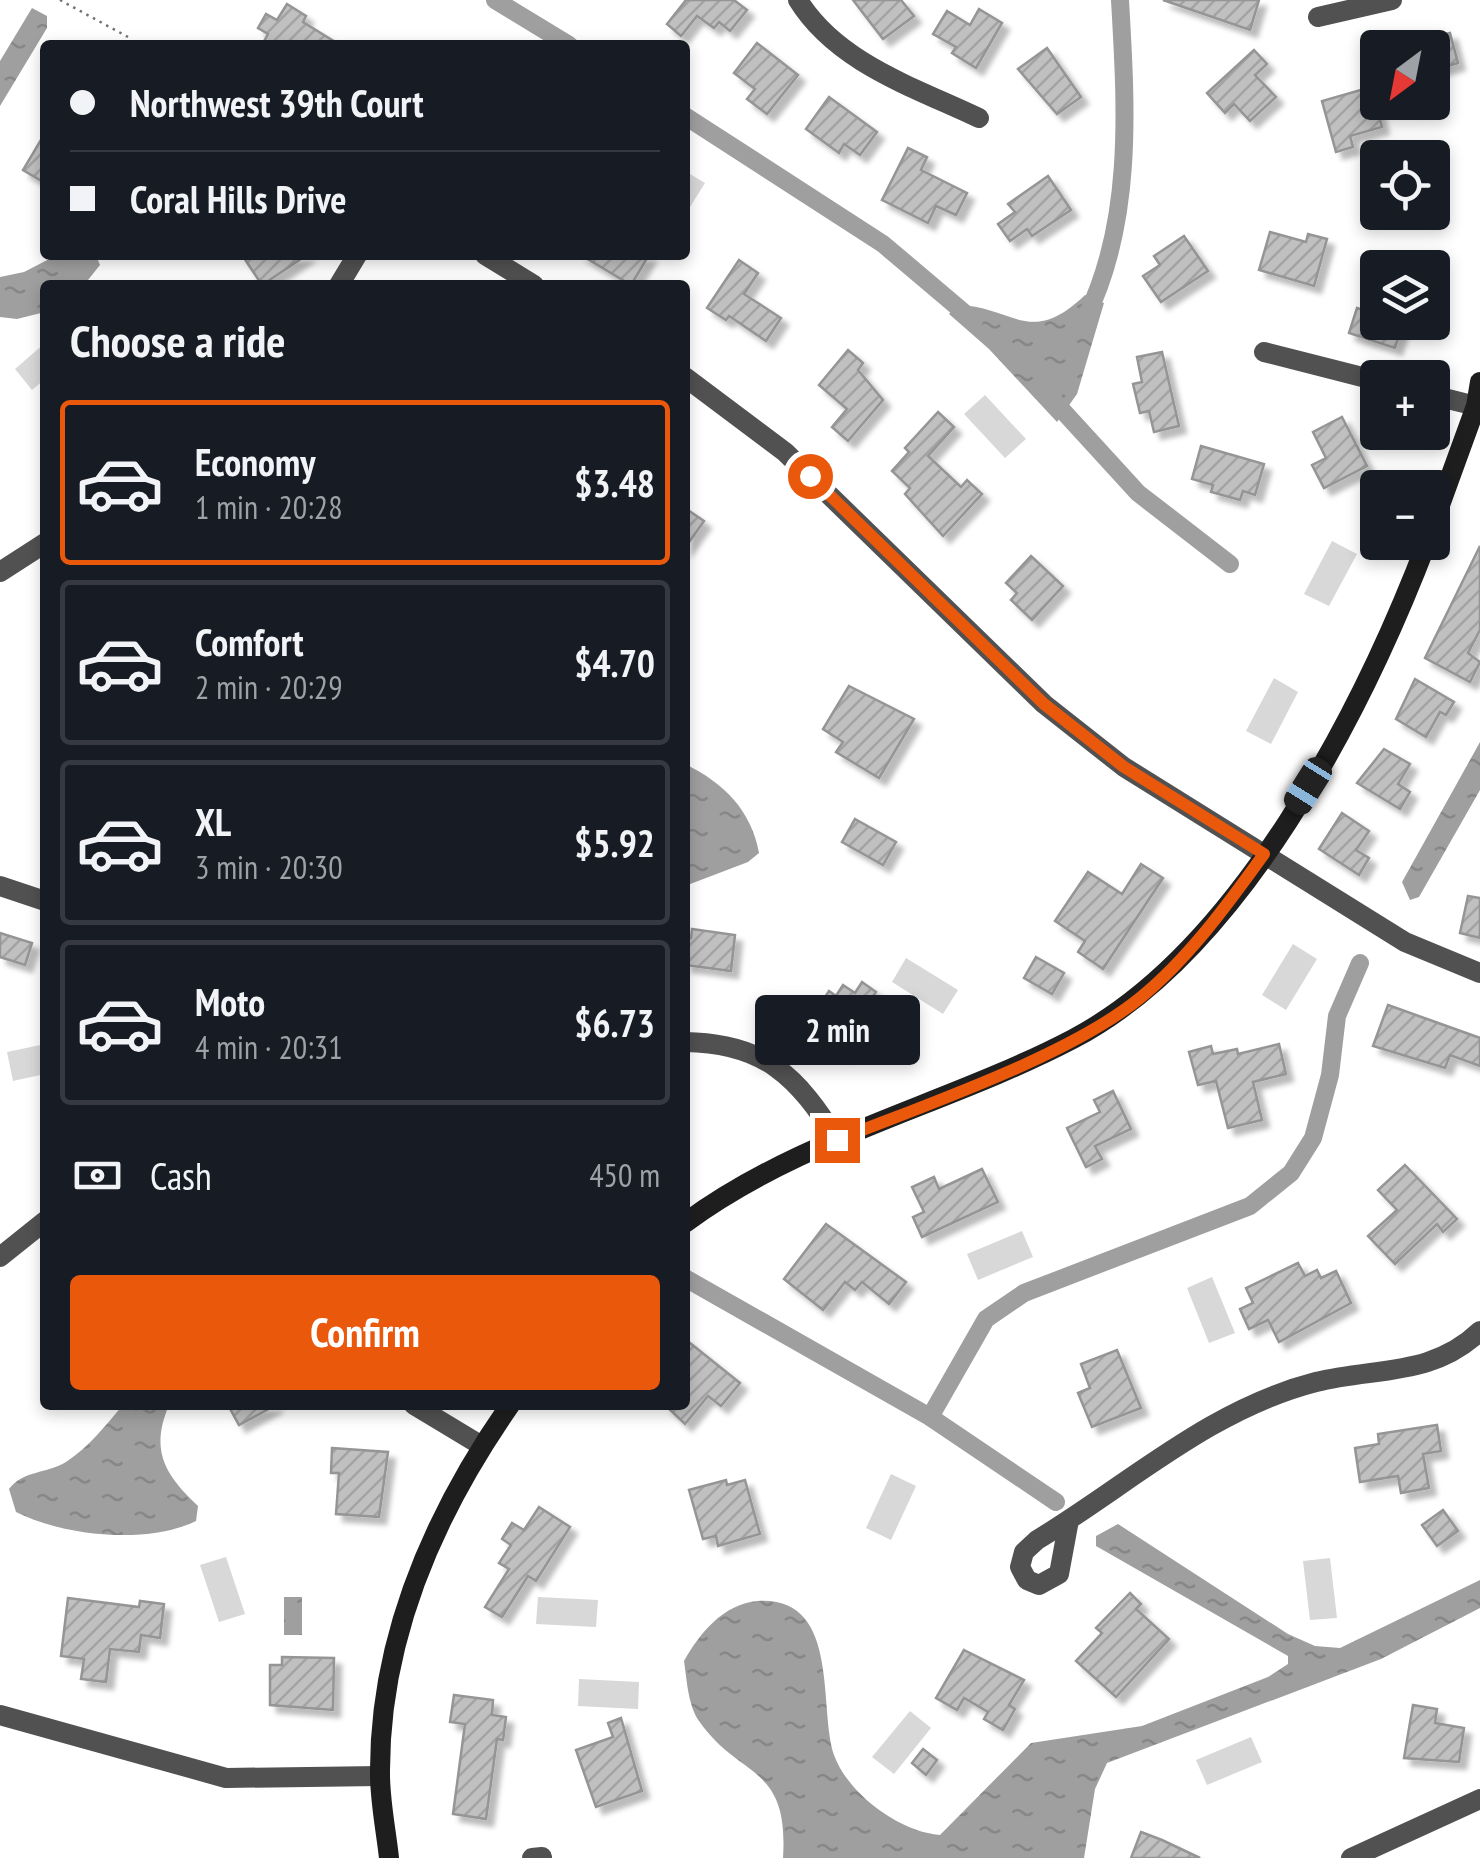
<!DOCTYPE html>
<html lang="en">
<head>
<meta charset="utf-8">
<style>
  :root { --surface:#171b24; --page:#242831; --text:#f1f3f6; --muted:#9ea1a6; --line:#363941; --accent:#ea580c }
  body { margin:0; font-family:"PT Sans Narrow",sans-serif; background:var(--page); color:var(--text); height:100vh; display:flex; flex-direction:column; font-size:38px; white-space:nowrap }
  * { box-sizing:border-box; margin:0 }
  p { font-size:32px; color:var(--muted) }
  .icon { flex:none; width:55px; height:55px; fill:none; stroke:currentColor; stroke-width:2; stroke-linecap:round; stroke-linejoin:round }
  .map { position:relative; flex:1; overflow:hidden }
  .side { position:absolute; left:40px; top:280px; width:650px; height:1130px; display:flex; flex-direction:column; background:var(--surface); border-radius:10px; box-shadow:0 5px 15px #0003 }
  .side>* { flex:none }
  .guide { position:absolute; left:40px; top:40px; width:650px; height:220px; border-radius:10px; box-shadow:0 5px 15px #0003; display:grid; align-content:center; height:220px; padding:0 30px; background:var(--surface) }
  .needle { width:65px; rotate:212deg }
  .tools { position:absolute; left:1360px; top:30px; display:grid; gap:20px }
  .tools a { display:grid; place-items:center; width:90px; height:90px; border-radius:10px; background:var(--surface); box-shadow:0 5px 15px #0003; font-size:50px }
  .end { position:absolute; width:45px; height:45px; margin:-22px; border:12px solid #ea580c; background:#fff; box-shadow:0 0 0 5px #fff }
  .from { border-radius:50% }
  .bubble { position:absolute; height:70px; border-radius:10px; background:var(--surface); box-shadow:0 5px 15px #0003; font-size:32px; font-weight:700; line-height:70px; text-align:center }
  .car { position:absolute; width:30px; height:60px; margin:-30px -15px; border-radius:12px; box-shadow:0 0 8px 2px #0007; background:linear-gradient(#222 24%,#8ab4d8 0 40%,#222 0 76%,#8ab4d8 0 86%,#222 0) }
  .guide b { display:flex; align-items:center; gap:35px; height:95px; font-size:38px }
  .guide b+b { border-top:2px solid var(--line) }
  .guide i { width:25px; height:25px; background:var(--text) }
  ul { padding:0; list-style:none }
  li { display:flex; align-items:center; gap:30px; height:165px; margin:0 20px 15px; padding:0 10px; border:5px solid var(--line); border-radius:10px }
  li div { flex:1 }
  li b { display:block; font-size:38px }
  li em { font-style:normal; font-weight:700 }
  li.on { border-color:var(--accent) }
  li>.icon { width:90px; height:90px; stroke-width:1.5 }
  h2 { padding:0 30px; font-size:45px; line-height:120px }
  .pay { display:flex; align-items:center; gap:25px; height:110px; padding:0 30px; font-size:38px }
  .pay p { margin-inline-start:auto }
  .button { display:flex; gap:20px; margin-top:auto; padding:20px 30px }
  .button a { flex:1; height:115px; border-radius:10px; background:var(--accent); color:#fff; font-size:40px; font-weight:700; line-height:115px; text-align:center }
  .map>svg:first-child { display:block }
  .pitch { fill:#d8d8d8 }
  .water { fill:url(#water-ripples) }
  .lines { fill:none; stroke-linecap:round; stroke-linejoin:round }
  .canal { stroke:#9f9f9f; stroke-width:18 }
  .building { fill:url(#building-hatch); stroke:#959595; stroke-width:2.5; filter:url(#shadow) }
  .path { stroke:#737373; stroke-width:2.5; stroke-dasharray:2.5 5; stroke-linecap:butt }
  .street { stroke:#515151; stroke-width:20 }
  .secondary { stroke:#1e1e1e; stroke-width:20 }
  .route { stroke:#ea580c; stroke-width:12 }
</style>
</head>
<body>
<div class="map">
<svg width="1480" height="1858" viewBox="0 0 1480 1858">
  <defs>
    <pattern id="water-ripples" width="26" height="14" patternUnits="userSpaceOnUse" patternTransform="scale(2.5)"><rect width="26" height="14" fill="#9f9f9f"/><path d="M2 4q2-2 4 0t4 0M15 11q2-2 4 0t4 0" fill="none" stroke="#878787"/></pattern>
    <pattern id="building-hatch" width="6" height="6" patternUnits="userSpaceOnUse" patternTransform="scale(2.5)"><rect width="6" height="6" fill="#c0c0c0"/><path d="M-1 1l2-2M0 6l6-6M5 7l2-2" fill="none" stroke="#a3a3a3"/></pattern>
    <filter id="shadow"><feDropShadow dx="7" dy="7" stdDeviation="2.5" flood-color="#0004"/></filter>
  </defs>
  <rect width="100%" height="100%" fill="#fff"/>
  <g class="pitch">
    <path d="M685 171 705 183 690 207 685 204Z"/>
    <path d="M45 343V379L32 390 15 369Z"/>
    <path d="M985 395 1026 439 1005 458 964 414Z"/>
    <path d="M1332 541 1357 554 1329 606 1304 594Z"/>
    <path d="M1274 678 1298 692 1271 744 1246 731Z"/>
    <path d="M1293 944 1317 959 1286 1010 1262 995Z"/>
    <path d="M906 958 958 990 943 1014 892 982Z"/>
    <path d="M45 1044V1074L13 1081 7 1052Z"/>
    <path d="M1022 1231 1033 1257 978 1280 967 1254Z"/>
    <path d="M1212 1277 1235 1333 1209 1343 1187 1288Z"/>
    <path d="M891 1474 916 1486 891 1540 866 1528Z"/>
    <path d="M226 1557 245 1614 219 1622 200 1565Z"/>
    <path d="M1330 1558 1337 1618 1310 1620 1303 1561Z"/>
    <path d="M538 1597 598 1600 596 1627 536 1624Z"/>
    <path d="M579 1679 639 1682 638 1709 578 1706Z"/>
    <path d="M910 1711 931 1728 894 1774 872 1757Z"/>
    <path d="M1251 1737 1262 1762 1207 1785 1196 1760Z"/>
  </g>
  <g class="water">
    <path d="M32 8 47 16V28L0 106V61Z"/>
    <path d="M57 255H96L100 265 84 285H45V312L17 319 0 317V277L24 272Z"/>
    <path d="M1085 295 1104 303 1077 394 1057 422 989 349 949 314 957 305C1013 306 1030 348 1085 295Z"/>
    <path d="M1480 742V790L1419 897 1410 900 1402 882Z"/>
    <path d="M685 764C724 783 751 810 759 853L748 862 685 886Z"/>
    <path d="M123 1405H169C150 1450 164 1474 198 1506L196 1521C146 1545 64 1536 16 1512L9 1489C23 1470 47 1474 66 1462 89 1447 105 1426 123 1405Z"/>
    <path d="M1118 1524 1288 1634 1315 1646 1340 1648 1480 1580V1608L1381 1659 1107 1763 1095 1789 1084 1858H783C789 1763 740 1780 699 1721 688 1705 687 1681 684 1661 700 1633 723 1604 758 1601 841 1596 818 1707 834 1755 848 1794 900 1832 940 1835L1031 1743 1142 1726 1268 1677 1288 1664V1656L1096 1546V1536Z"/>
    <rect x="284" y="1597" width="18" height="38"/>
  </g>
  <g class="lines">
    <g class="canal">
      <path d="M495 0 569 45"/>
      <path d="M685 116 883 244 974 321"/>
      <path d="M1085 319C1134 222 1126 105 1120 0"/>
      <path d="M1052 399 1138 493 1230 564"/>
      <path d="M685 1278 930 1417 1056 1502"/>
      <path d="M930 1417 986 1319 1024 1293 1250 1206 1291 1173 1313 1138 1330 1075 1337 1016 1360 963"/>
    </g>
  </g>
  <g class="building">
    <path d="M686 0H734L747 10 730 31 719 22 714 28 697 16 681 36 667 24Z"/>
    <path d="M853 0H901L914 16 883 39Z"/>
    <path d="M1163 0H1259L1250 30Z"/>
    <path d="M287 4 306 16 303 22 340 45H262L268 34 258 28 266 14 277 20Z"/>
    <path d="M979 9 1002 23 976 68 952 53 956 47 933 34 947 11 970 25Z"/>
    <path d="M1450 33 1458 63 1432 70V37Z"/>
    <path d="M757 43 798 75 767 114 747 99 755 89 734 73Z"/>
    <path d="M1047 48 1081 97 1057 114 1018 69Z"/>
    <path d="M1254 50 1267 64 1255 75 1276 97 1250 121 1234 104 1225 113 1207 93Z"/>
    <path d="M1371 87 1382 127 1350 136 1353 147 1336 152 1322 101Z"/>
    <path d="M829 97 877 132 860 155 844 144 839 153 806 129Z"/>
    <path d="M45 133V183L23 170Z"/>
    <path d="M908 148 927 157 921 170 967 193 956 215 936 206 928 223 882 200Z"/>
    <path d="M1048 176 1071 210 1032 236 1027 229 1010 241 998 224 1015 212 1008 204Z"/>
    <path d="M1270 232 1306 242 1308 234 1327 239 1314 286 1259 270Z"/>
    <path d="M1184 236 1208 271 1161 302 1143 276 1160 265 1154 256Z"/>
    <path d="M242 255H307L262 285Z"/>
    <path d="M581 255H649L631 285Z"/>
    <path d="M739 260 758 273 744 294 781 318 766 341 729 316 726 320 707 308Z"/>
    <path d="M1357 308 1378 315V322H1403L1395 348 1349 333Z"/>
    <path d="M848 350 863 363 858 370 883 400 848 441 832 427 847 409 819 385Z"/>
    <path d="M1162 352 1179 426 1154 432 1149 411 1140 413 1133 384 1142 382 1137 357Z"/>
    <path d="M938 412 954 427 928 456 961 487 967 480 982 494 943 536 905 494 910 488 892 471 909 452 905 448Z"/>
    <path d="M1342 417 1367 466 1324 488 1312 465 1326 458 1313 432Z"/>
    <path d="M1201 446 1264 464 1255 495 1243 491 1240 500 1211 492 1213 485 1192 479Z"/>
    <path d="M685 508 704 521 685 548Z"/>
    <path d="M1480 546V630L1468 653 1480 662 1470 682 1425 658Z"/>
    <path d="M1031 556 1063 586 1032 620 1011 600 1017 593 1006 583Z"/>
    <path d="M1415 679 1454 702 1446 715 1440 712 1426 737 1396 719Z"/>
    <path d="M849 686 914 719 879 778 836 752 843 742 823 729Z"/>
    <path d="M1384 749 1410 764 1398 784 1410 792 1400 809 1357 783Z"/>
    <path d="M1342 813 1369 831 1356 850 1369 858 1359 875 1319 849Z"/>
    <path d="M855 819 896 842 883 865 842 842Z"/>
    <path d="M1141 864 1163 878 1103 969 1078 952 1085 941 1055 921 1088 872 1122 894Z"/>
    <path d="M1468 896 1480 898V938L1460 933Z"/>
    <path d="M692 929 735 935 731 971 685 965V938H691Z"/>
    <path d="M0 933 32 943 25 965 0 957Z"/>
    <path d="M1036 957 1064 973 1052 994 1024 978Z"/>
    <path d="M862 982 876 992 870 1000 892 1015 879 1034 863 1024 843 1054 814 1034 825 1018 815 1012 829 991 836 996 843 985 855 993Z"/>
    <path d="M1388 1005 1480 1038V1066L1450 1055 1445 1068 1373 1046Z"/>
    <path d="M1279 1044 1286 1074 1253 1082 1262 1120 1228 1128 1216 1081 1198 1085 1189 1052 1211 1046 1213 1054 1237 1049 1238 1054Z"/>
    <path d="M1113 1091 1131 1129 1095 1146 1102 1159 1086 1167 1067 1128 1100 1112 1094 1100Z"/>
    <path d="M1405 1165 1457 1219 1443 1232 1437 1224 1395 1264 1368 1236 1397 1210 1378 1190Z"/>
    <path d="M982 1169 998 1202 922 1237 913 1217 924 1212 912 1187 934 1177 939 1189Z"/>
    <path d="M826 1224 906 1282 889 1304 862 1282 855 1290 845 1282 823 1310 784 1279Z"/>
    <path d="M1298 1263 1305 1276 1317 1270 1321 1278 1336 1271 1351 1303 1279 1342 1268 1320 1249 1329 1240 1309 1253 1303 1246 1288Z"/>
    <path d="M685 1339 740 1383 721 1406 708 1396 685 1424 665 1405H685Z"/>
    <path d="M1117 1350 1141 1408 1092 1427 1078 1393 1090 1388 1081 1364Z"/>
    <path d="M228 1405H276L239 1425Z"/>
    <path d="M1437 1425 1441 1451 1423 1454 1429 1488 1401 1493 1398 1476 1360 1482 1355 1448 1379 1444 1378 1434Z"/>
    <path d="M332 1448 388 1452 379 1517 336 1514 339 1473H331Z"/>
    <path d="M726 1480 727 1485 745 1480 760 1534 718 1546 716 1536 703 1539 689 1490Z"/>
    <path d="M539 1507 570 1527 536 1581 528 1576 502 1617 485 1607 509 1569 499 1563 511 1545 502 1539 512 1523 524 1530Z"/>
    <path d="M1443 1510 1458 1531 1437 1546 1422 1525Z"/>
    <path d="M1130 1593 1141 1604 1136 1609 1169 1639 1116 1697 1076 1661 1102 1633 1096 1628Z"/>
    <path d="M68 1598 139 1607 140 1601 164 1604 160 1638 141 1635 139 1652 110 1649 106 1682 81 1679 84 1659 61 1656Z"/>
    <path d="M964 1650 1024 1680 1009 1705 1015 1709 1003 1730 984 1719 988 1712 964 1698 957 1710 936 1698Z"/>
    <path d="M282 1657 334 1658 333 1710 270 1705V1665H282Z"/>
    <path d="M454 1695 493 1700 492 1715 506 1717 503 1740 497 1739 486 1819 453 1814 465 1724 450 1722Z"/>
    <path d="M1413 1705 1437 1709 1435 1723 1464 1728 1459 1762 1404 1758Z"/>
    <path d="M621 1718 642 1791 596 1807 576 1750 613 1737 608 1723Z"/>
    <path d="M923 1749 937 1760 926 1775 912 1763Z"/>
    <path d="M1141 1832 1162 1840 1200 1858H1131Z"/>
  </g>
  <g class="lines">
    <path class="path" d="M60 0 128 37"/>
    <g class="street">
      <path d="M798 0C837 63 914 87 979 118"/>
      <path d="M1318 17 1392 0"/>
      <path d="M485 255 534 285"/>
      <path d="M339 285 357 255"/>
      <path d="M1264 352 1378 381"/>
      <path d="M685 377 785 452 1044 704 1124 767 1405 942 1480 973"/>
      <path d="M1432 395 1480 407"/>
      <path d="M0 572 45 543"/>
      <path d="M0 886 45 901"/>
      <path d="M685 1042C765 1043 798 1077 837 1140"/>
      <path d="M0 1257 45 1221"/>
      <path d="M414 1405 482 1446"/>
      <path d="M1069 1520 1059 1574 1039 1585 1027 1580 1020 1567 1024 1552 1037 1540C1128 1485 1210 1409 1316 1382 1376 1367 1432 1377 1480 1331"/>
      <path d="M0 1715 226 1778 380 1776"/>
      <path d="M532 1858 542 1857"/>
      <path d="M1351 1858 1480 1799"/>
    </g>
    <g class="secondary">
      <path d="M1432 527 1476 406 1480 382"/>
      <path d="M685 1223C801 1137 947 1105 1073 1039 1239 952 1362 712 1427 542"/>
      <path d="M389 1858C386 1830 380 1802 380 1774 379 1639 434 1514 510 1405"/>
    </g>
  </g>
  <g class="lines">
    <path class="route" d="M810 476 1044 704 1124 767 1264 854C1228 904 1188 959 1140 998 1069 1056 925 1105 837 1140"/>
  </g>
</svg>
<div class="tools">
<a><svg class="needle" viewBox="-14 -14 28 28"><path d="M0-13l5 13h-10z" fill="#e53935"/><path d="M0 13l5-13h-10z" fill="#9ea1a6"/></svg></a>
<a><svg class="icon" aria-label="locate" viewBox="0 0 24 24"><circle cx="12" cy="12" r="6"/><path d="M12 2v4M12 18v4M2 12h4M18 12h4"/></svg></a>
<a><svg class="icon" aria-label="layers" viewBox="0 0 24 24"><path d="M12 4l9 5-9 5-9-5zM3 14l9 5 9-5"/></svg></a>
<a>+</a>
<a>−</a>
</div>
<i class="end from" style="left:810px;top:476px"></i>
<i class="end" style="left:837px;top:1140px"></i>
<div class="bubble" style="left:755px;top:995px;width:165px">2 min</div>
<i class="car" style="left:1308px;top:786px;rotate:212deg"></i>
<div class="guide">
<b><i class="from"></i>Northwest 39th Court</b>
<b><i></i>Coral Hills Drive</b>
</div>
<section class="side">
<h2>Choose a ride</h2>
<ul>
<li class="on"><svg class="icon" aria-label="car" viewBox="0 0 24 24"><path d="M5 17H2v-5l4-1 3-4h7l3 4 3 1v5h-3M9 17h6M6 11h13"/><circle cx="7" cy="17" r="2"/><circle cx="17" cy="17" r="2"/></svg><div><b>Economy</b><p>1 min · 20:28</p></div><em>$3.48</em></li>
<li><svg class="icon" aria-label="car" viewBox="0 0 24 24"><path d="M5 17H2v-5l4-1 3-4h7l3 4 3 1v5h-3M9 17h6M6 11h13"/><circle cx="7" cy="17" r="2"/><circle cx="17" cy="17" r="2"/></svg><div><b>Comfort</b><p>2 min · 20:29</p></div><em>$4.70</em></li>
<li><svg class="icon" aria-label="car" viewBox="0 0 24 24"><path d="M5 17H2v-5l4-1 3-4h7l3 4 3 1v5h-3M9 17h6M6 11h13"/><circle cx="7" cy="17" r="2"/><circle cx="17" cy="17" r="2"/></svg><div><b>XL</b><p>3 min · 20:30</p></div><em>$5.92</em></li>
<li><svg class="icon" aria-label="car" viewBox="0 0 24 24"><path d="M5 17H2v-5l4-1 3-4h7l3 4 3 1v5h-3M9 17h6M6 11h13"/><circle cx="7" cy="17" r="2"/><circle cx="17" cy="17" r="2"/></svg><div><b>Moto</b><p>4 min · 20:31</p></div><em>$6.73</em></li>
</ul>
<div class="pay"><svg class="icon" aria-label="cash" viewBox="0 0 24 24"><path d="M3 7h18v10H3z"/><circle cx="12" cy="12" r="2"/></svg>Cash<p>450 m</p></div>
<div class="button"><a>Confirm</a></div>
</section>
</div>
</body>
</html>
